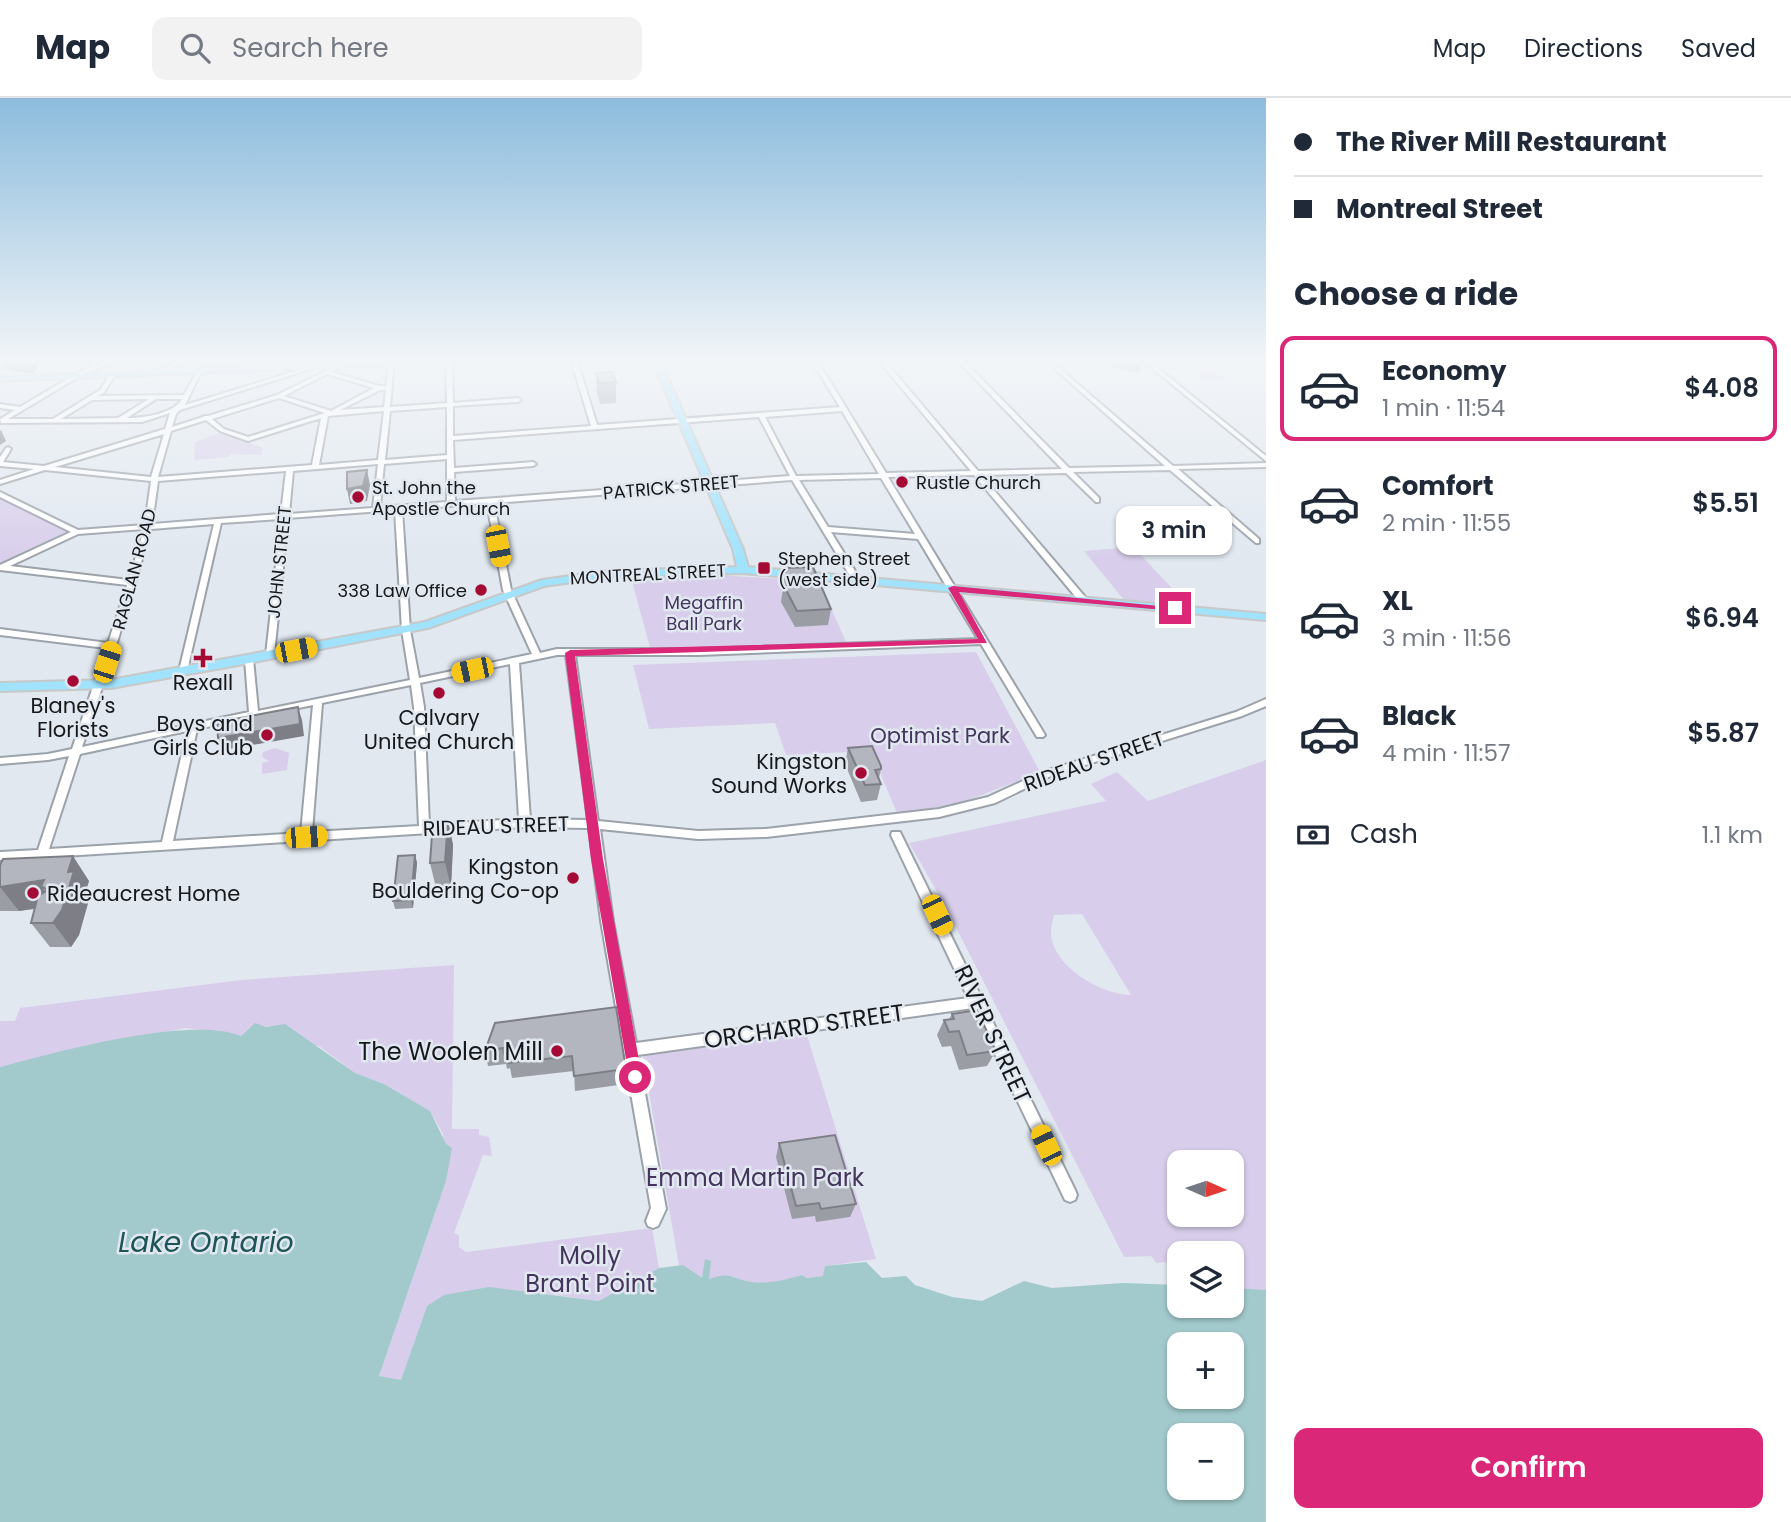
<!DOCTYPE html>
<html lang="en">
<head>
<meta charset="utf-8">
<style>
  :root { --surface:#fff; --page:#f2f2f3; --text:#1f2937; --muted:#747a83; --line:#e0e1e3; --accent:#db2777 }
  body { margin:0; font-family:Poppins,sans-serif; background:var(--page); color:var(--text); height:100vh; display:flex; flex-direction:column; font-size:26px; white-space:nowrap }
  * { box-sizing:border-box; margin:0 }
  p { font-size:23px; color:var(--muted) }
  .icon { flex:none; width:38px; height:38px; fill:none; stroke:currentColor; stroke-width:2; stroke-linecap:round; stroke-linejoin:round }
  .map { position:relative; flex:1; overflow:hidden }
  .side { display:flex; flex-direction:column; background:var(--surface); width:525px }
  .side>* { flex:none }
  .top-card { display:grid; align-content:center; height:154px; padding:0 28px; background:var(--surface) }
  .needle { width:46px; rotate:93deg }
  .buttons { position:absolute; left:1167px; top:1052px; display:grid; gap:14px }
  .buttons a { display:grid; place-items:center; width:77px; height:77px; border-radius:14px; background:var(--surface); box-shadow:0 2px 5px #0004; font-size:35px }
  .end { position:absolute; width:32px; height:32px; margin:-16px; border:9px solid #db2777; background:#fff; box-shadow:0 0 0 4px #fff }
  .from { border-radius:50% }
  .bubble { position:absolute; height:49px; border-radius:14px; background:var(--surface); box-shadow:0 2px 5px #0004; font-size:23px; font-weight:600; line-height:49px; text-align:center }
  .car { position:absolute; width:21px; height:42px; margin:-21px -10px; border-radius:9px; box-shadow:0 0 5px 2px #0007; background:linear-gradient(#f5c518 24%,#345 0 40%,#f5c518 0 76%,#345 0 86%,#f5c518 0) }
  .top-card b { display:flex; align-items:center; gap:24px; height:66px; font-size:26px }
  .top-card b+b { border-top:2px solid var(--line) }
  .top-card i { width:18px; height:18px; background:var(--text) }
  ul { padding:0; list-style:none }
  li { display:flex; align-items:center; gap:21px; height:105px; margin:0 14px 10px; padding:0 14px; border:4px solid transparent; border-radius:14px }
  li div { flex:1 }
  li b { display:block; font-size:26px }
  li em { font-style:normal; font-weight:600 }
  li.selected { border-color:var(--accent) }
  li>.icon { width:63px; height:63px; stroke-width:1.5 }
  h2 { padding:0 28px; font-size:32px; line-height:84px }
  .pay { display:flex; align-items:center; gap:18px; height:77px; padding:0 28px; font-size:26px }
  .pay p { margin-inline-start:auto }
  .action { display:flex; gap:14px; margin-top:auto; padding:14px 28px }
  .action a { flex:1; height:80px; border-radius:14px; background:var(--accent); color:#fff; font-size:28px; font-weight:600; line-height:80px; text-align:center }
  header { display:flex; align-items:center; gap:42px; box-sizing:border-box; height:98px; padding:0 35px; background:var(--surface); border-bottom:2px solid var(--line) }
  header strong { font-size:33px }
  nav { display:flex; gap:38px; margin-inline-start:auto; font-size:24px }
  .search { width:490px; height:63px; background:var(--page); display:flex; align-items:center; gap:18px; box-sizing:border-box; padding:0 24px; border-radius:14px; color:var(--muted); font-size:26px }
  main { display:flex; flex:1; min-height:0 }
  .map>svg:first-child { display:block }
  .green { fill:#d8ceeb; fill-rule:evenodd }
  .water { fill:#a2c9cc; fill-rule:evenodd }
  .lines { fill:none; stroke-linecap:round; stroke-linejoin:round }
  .minor-casing { stroke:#9ca2aa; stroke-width:4 }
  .major-casing { stroke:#c7c8c8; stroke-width:4 }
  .minor { fill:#fff; fill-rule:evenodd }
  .major { fill:#a1e3fc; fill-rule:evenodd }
  .wall { fill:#9b9da4 }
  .shaded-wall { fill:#7e7f86 }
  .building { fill:#b4b6bf; stroke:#7e7f86; stroke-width:2 }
  .route { fill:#db2777 }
  .poi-dot { fill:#a50a35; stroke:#e1e8f0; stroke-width:2.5 }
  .labels { text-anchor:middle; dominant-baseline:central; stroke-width:5; stroke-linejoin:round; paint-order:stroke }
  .far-poi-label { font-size:18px; fill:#16181b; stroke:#e1e8f0; text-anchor:start }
  .far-street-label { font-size:18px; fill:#16181b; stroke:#e1e8f0 }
  .far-park-label { font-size:18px; fill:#44345e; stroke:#e1e8f0 }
  .poi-label { font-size:21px; fill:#16181b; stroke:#e1e8f0 }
  .park-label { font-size:21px; fill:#44345e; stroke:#e1e8f0 }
  .street-label { font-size:21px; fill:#16181b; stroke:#e1e8f0 }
  .near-street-label { font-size:24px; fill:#16181b; stroke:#e1e8f0 }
  .near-poi-label { font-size:24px; fill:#16181b; stroke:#e1e8f0; text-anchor:end }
  .near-park-label { font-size:24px; fill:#44345e; stroke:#e1e8f0 }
  .near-water-label { font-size:28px; font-style:italic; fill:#1c5458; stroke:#e1e8f0 }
</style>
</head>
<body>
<header>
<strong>Map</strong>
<div class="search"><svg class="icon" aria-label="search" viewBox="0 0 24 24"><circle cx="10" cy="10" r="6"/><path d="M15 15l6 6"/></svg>Search here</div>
<nav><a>Map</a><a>Directions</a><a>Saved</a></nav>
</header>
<main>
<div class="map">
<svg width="1266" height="1424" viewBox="0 0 1266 1424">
  <rect width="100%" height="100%" fill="#e1e8f0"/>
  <g class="green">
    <path d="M1152 262H1201L1226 282 1206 283 1190 272 1166 273Z"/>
    <path d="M221 334 263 350 261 357 230 356 228 359 194 362 195 344Z"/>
    <path d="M0 397 71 433V435L0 468Z"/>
    <path d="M1133 449 1189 508 1125 503 1084 453Z"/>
    <path d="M714 477 819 483 847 546 651 553 631 480Z"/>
    <path d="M976 554 1040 674 959 706 897 715 871 653 786 657 775 625 649 631 633 567Z"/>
    <path d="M275 650 289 655 287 672 262 676V665L269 663 262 659 263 654Z"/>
    <path d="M1266 662V1198L1232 1189V1155H1180L1179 1171 1165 1164 1156 1165 1151 1158 1124 1159 942 802 909 745 1106 703 1091 686 1117 674 1148 703ZM1082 816 1131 897H1130C1100 896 1050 867 1051 833 1051 828 1053 822 1054 817ZM1180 1064H1232V1116H1180Z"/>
    <path d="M454 867 452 1031H479V1037L489 1039 492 1058 483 1057 454 1135 459 1137V1149L466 1154 652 1130 659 1170 600 1203 548 1196 427 1208 401 1283 379 1278 446 1083 443 1036 430 1013 384 986 355 975 319 948 311 947 280 928 250 929 241 938 185 930 0 969V923H15L20 910 241 882Z"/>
    <path d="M806 934 876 1161 826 1168 823 1178 807 1180 802 1177C785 1182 769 1187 752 1184 731 1181 731 1174 709 1181L706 1161 702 1181 679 1168 643 959 655 954Z"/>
  </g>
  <path class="water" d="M255 925 266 929 285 926 355 975 384 986 430 1013 446 1046 452 1050 446 1083 379 1278 401 1282 427 1208 444 1197 489 1189 599 1203 659 1170 683 1167 702 1180 705 1161 711 1163 709 1181C733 1173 730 1181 752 1184 769 1186 785 1182 802 1177L807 1180 823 1178 825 1168 866 1164 882 1180 906 1178 915 1187 952 1199 982 1203 1024 1183 1052 1190 1123 1185 1179 1187 1180 1208H1232V1190L1266 1192V1424H0V969C57 954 189 917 241 938ZM1180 1246H1232V1298H1180ZM1180 1337H1232V1390H1180Z"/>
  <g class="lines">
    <g class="minor-casing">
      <g id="minor">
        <path d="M111 262H119L85 275 8 321H53L100 292 111 275 113 274 116 276 104 294 98 298 184 297 199 270H203L185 307 322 265 327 266 180 312 176 316 172 329 203 319 204 318H208L277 297 348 262H355L332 274 379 288H386L389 264 394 263 390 309 447 305 446 262H452L453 305 518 300 521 302 518 304 453 308V338L591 328 571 262H577L597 327 840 309 811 262H817L886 375 971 373 878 262H884L978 373 1062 371 957 262H963L1069 370 1165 368 1056 272 1055 271 1058 269 1173 368 1266 365V369L1178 371 1259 441V445H1256L1170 372 1073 374 1099 400V404H1096L1066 375 981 377 1086 500V504H1080L974 377 888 379 1045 637 1043 639H1037L981 546 699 557H575L598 723 698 733 766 731 939 711 988 699 1045 673 1236 614 1266 601V608L1242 618 1053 677 995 705 939 719 766 739 698 741 600 731 613 823 636 945 968 900 891 737 892 734H900L981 899 983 900 985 904 984 906 1075 1092 1077 1097 1075 1102 1070 1104 1065 1102 973 910 638 957 666 1111 658 1128 653 1130 648 1128 646 1123 651 1110 601 823 589 730 525 729 0 762V754L38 752 69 658 48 662 0 666V660L48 656 72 651 106 550 0 537V531L108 545 127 487 0 472V467L71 434 0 399V394L78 432 145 427 151 383 45 372 0 386V382L34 371 0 368V359L6 350 8 349 11 351 3 364 44 368 165 331 170 315 142 324 1 325 0 321 2 320 15 312 0 310V306L20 309 81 273ZM327 276 374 290 331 313 284 298ZM380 292H386L384 309 340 312ZM279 300 325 315 248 339 224 331 212 321ZM149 301 118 320 61 321 92 302ZM156 301H182C174 316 143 320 127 320ZM447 309V357L385 362 390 313ZM384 313 378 362 319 367 328 318ZM842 313 879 376 796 378 765 319ZM759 319 790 378 455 403 454 374 533 368 536 366 533 364 454 370 453 342ZM321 320 312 367 158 379 171 333 206 322 220 333 248 343ZM164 336 151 379 55 369ZM447 361V404L380 409 384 366ZM378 366 373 410 289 416 293 373ZM286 373 281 416 152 426 158 383ZM881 380 915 436 828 429 799 382ZM792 382 853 483H859L860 481 831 434 918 441 978 541 699 551H557L540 555 511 492 494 405ZM487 405 503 492 532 556 419 580 410 532 402 412ZM395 412 402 532 410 582 258 613 253 561 249 558 245 561 249 614 82 649 116 548 151 431 214 426 179 573 183 576 187 573 221 425 281 421 266 557 270 560 274 557 288 420ZM144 431 129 482 10 468 78 436ZM557 557H566L588 722 530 721 519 565ZM510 566 519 721 429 727 424 609 420 585ZM411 587 414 609 419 728 312 734 322 605ZM313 607 301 735 173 743 197 631ZM187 633 162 744 49 751 80 656Z"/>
        <path d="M181 262H189L161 274 156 273Z"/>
        <path d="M285 262H291L283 269H279V267Z"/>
        <path d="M1142 262H1148L1266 358V363Z"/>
      </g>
    </g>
    <g class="major-casing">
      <g id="major">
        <path d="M399 262H457L453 264 0 283V279Z"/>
        <path d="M652 262H660L743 451 748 469 1266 516V522L743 475 607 479 544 488 428 530 249 565 111 590 0 593V585L111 582 425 524 542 482 607 473 737 469 733 451Z"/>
      </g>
    </g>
    <use href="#minor" class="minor"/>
    <use href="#major" class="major"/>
  </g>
  <g class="wall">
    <path d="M0 262H51L37 267 38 269 33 275H21L3 270Z"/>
    <path d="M76 262H101L88 267Z"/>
    <path d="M1106 262H1144L1139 275 1105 266Z"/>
    <path d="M596 275 616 284V305L600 306 597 295Z"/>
    <path d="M784 470 831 511 828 527 795 529 781 504 783 490 782 486Z"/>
    <path d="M848 650 881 671 879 680 881 686 877 702 861 704 845 666Z"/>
    <path d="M448 722 453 747 451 789 436 790 430 765Z"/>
    <path d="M415 757 417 765 413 810 395 811 393 803Z"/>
    <path d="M0 765 89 783 86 792 90 798 79 837 71 849H50L31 825 35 811 19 813H0Z"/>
    <path d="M952 916 996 953 987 968 959 972 951 948 942 949 937 937 944 922 949 921Z"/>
    <path d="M495 925 626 971V986L575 993 574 973 512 980 510 970 507 971 506 966 488 968 485 953Z"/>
    <path d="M779 1045 856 1106 850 1119 816 1124 815 1118 792 1121 776 1059Z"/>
  </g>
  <g class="shaded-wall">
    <path d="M27 262H51L37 267 38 269 33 275Z"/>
    <path d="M87 262H101L88 267Z"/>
    <path d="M1 332 6 343 0 347V333Z"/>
    <path d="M367 372 370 387 367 403 350 406 347 391Z"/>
    <path d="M298 609 302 622 304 638 223 652 218 640Z"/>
    <path d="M448 722 453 747 451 789 445 764Z"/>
    <path d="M415 757 417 765 413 810 411 802Z"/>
    <path d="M73 758 89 783 86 792 90 798 79 837 71 849 53 825Z"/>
    <path d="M0 765 10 778 44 782 48 792 41 788 55 807 19 813 0 789Z"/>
  </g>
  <g class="building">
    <path d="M612 274 616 284 599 285 596 275Z"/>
    <path d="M367 372 363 388 347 391V374Z"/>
    <path d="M813 469 831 511 797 513 784 488 790 487 784 470Z"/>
    <path d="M298 609 300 626 218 640 217 627 224 623Z"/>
    <path d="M872 648 881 668V671L875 672 881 686 865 687 848 650Z"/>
    <path d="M448 722 445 764 430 765 433 723Z"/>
    <path d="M415 757 411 802 393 803 398 758Z"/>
    <path d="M73 758 68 774 74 773 62 812 53 825H31L38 798 48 792 41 788 44 782 0 789V767L3 761Z"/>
    <path d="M616 909 626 971 574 978 572 958 509 965 508 955 504 956 503 950 485 953 495 925Z"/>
    <path d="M977 912 996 953 967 957 959 933 949 934 944 922 954 921 952 916Z"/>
    <path d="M835 1037 856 1106 821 1111 819 1105 796 1108 779 1045Z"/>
  </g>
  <linearGradient id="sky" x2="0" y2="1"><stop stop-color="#8cbcdd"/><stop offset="0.57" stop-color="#f2f5f8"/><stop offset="1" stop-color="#f2f5f8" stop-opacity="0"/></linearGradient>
  <rect width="1266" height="461" fill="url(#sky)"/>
  <path class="route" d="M953 488 1180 510 1175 513 959 494 987 545 575 558 603 761 642 979 640 984H630L591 761 565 555 570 552 978 541 948 490Z"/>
  <g class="poi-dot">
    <circle cx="902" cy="384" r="7"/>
    <circle cx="358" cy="399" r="7"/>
    <rect x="757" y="463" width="14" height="14" rx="3.5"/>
    <circle cx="481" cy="492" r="7"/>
    <path d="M199.5 549.5h7v7h7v7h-7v7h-7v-7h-7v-7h7z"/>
    <circle cx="73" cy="583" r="7"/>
    <circle cx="439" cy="595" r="7"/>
    <circle cx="267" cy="637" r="7"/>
    <circle cx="861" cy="675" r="7"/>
    <circle cx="573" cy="780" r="7"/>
    <circle cx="33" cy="795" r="7"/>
    <circle cx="557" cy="953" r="7"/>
  </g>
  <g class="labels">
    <g class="far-poi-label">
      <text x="916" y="384">Rustle Church</text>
      <text x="372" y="389">St. John the<tspan x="372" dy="21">Apostle Church</tspan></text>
      <text x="778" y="460">Stephen Street<tspan x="778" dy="21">(west side)</tspan></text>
      <text x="467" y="492" text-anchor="end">338 Law Office</text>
    </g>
    <g class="far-street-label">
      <text transform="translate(671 389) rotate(-5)">PATRICK STREET</text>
      <text transform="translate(279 464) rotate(-84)">JOHN STREET</text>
      <text transform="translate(134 471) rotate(-75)">RAGLAN ROAD</text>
      <text transform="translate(648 476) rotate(-3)">MONTREAL STREET</text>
    </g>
    <g class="far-park-label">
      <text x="704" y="504">Megaffin<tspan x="704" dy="21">Ball Park</tspan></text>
    </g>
    <g class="poi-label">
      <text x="203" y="584">Rexall</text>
      <text x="73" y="607">Blaney's<tspan x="73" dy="24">Florists</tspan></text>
      <text x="439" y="619">Calvary<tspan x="439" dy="24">United Church</tspan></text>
      <text x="253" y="625" text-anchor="end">Boys and<tspan x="253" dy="24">Girls Club</tspan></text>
      <text x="847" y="663" text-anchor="end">Kingston<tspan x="847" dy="24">Sound Works</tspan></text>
      <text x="559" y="768" text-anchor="end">Kingston<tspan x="559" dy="24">Bouldering Co-op</tspan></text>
      <text x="47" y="795" text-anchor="start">Rideaucrest Home</text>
    </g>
    <g class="park-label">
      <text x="940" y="637">Optimist Park</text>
    </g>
    <g class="street-label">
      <text transform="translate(1094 663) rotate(-19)">RIDEAU STREET</text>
      <text transform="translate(496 728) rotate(-2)">RIDEAU STREET</text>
    </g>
    <g class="near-street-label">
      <text transform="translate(804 928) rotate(-8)">ORCHARD STREET</text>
      <text transform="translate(993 936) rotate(65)">RIVER STREET</text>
    </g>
    <g class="near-poi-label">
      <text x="543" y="953">The Woolen Mill</text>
    </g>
    <g class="near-park-label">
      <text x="755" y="1079">Emma Martin Park</text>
      <text x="590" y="1157">Molly<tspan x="590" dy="28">Brant Point</tspan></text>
    </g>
    <g class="near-water-label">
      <text x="206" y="1144">Lake Ontario</text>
    </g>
  </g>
</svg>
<div class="buttons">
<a><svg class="needle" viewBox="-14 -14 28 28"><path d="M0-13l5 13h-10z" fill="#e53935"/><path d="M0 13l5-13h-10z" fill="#747a83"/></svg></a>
<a><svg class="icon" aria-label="layers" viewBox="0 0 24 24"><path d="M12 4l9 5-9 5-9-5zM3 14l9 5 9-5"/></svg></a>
<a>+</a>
<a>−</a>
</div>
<i class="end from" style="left:635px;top:979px"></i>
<i class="end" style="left:1175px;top:510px"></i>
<div class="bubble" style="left:1116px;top:408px;width:116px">3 min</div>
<i class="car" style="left:498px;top:448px;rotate:169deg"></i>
<i class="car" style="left:296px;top:552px;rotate:79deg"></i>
<i class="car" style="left:107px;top:564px;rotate:18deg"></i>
<i class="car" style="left:472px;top:572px;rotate:258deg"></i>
<i class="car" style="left:306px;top:739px;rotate:86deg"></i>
<i class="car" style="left:937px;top:817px;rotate:155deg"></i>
<i class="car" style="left:1046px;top:1047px;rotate:335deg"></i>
</div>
<section class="side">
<div class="top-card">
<b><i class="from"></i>The River Mill Restaurant</b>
<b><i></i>Montreal Street</b>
</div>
<h2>Choose a ride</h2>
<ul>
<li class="selected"><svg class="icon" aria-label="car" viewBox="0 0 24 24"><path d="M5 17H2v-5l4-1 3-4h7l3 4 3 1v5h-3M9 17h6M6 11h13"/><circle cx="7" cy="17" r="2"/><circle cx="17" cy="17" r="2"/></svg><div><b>Economy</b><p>1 min · 11:54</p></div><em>$4.08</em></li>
<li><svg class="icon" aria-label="car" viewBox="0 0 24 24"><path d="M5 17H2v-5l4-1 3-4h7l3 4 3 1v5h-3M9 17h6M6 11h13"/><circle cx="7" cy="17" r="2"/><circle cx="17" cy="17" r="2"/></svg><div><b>Comfort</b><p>2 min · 11:55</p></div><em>$5.51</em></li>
<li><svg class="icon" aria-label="car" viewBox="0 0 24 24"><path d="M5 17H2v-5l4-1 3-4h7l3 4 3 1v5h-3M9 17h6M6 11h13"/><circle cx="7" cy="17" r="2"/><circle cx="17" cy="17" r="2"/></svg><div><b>XL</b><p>3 min · 11:56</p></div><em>$6.94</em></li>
<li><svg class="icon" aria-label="car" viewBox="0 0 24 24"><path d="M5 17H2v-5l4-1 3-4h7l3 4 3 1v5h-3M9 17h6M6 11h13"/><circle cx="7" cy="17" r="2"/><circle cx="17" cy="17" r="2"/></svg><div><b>Black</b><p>4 min · 11:57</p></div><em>$5.87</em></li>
</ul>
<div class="pay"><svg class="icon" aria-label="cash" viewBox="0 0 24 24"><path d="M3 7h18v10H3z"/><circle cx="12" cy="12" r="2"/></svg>Cash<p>1.1 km</p></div>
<div class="action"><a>Confirm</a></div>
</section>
</main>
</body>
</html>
